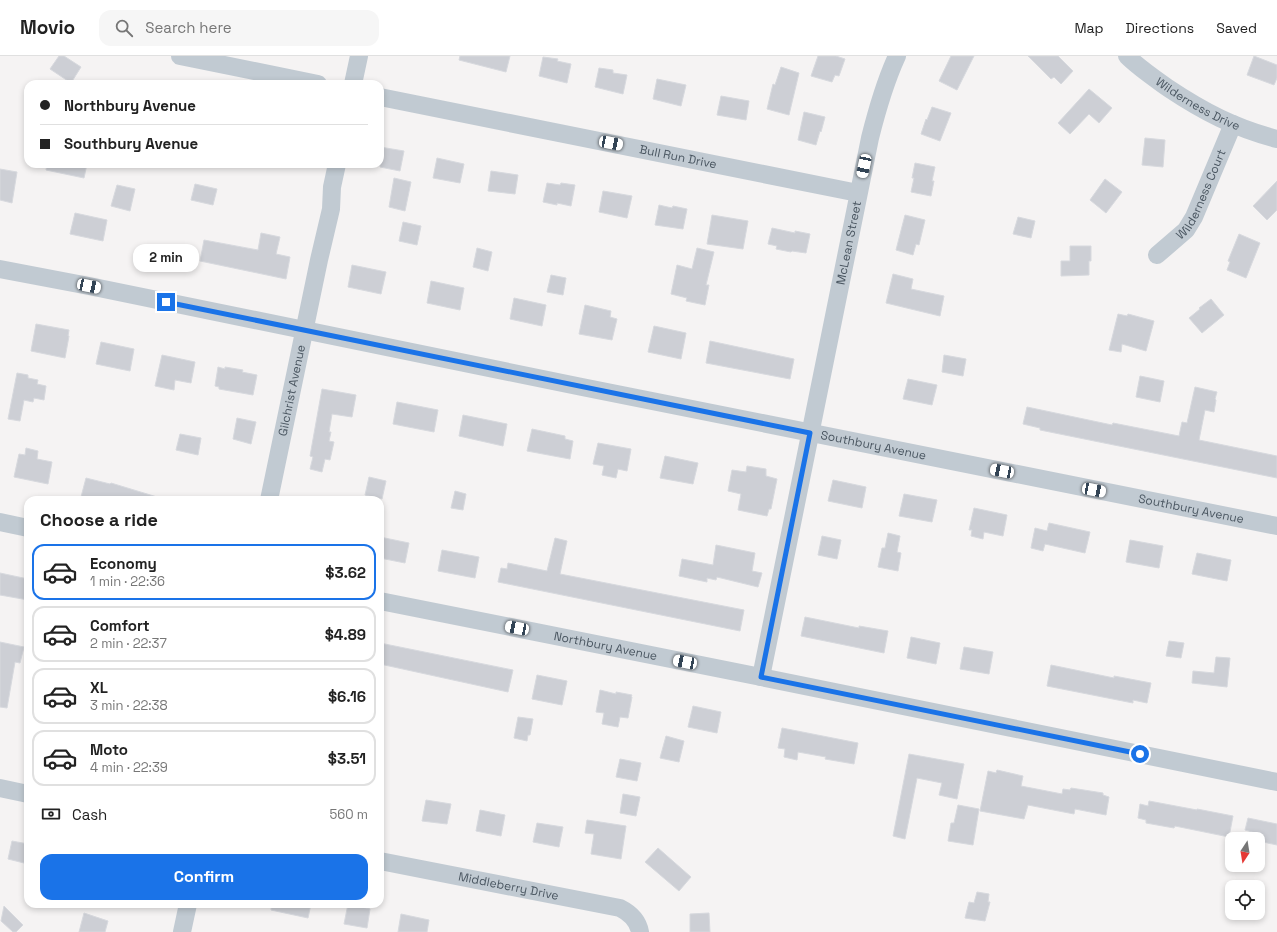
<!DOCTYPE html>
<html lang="en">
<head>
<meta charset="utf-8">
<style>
  :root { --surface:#fff; --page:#f6f6f6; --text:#222; --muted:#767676; --line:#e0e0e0; --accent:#1a73e8 }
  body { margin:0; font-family:"Space Grotesk",sans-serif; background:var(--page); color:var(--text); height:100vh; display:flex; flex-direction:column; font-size:15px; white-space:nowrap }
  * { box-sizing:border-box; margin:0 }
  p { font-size:13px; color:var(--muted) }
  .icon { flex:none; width:22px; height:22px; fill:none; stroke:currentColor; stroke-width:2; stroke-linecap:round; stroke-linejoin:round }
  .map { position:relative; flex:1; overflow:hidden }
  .sheet { position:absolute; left:24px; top:440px; width:360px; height:412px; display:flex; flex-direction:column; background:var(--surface); border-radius:12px; box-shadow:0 2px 6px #0003 }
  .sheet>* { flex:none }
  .guide { position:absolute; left:24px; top:24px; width:360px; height:88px; border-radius:12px; box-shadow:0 2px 6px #0003; display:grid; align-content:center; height:88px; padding:0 16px; background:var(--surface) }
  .needle { width:26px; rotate:192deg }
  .tools { position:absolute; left:1225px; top:776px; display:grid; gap:8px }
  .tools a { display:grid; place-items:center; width:40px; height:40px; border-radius:8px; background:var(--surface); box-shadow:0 2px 6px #0003; font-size:20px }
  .end { position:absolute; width:18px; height:18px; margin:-9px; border:5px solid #1a73e8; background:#fff; box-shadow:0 0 0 2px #fff }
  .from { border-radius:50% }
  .bubble { position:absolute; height:28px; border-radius:12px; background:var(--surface); box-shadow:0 2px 6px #0003; font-size:13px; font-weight:600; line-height:28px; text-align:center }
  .car { position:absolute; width:12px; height:24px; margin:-12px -6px; border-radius:5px; box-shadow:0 0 3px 1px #0007; background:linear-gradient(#fff 24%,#345 0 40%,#fff 0 76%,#345 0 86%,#fff 0) }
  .guide b { display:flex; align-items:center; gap:14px; height:38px; font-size:15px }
  .guide b+b { border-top:1px solid var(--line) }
  .guide i { width:10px; height:10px; background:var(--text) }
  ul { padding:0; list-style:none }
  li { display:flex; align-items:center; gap:12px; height:56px; margin:0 8px 6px; padding:0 8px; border:2px solid var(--line); border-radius:12px }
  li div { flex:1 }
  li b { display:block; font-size:15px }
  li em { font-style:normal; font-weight:600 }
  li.selected { border-color:var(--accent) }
  li>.icon { width:36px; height:36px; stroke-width:1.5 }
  h2 { padding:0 16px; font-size:18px; line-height:48px }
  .pay { display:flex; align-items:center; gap:10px; height:44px; padding:0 16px; font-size:15px }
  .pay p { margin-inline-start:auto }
  .button { display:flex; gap:8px; margin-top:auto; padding:8px 16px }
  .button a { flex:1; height:46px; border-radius:12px; background:var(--accent); color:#fff; font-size:16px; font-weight:600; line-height:46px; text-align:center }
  header { display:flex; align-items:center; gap:24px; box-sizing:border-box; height:56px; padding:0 20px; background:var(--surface); border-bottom:1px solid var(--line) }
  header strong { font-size:19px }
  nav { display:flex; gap:22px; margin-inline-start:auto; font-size:14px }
  .search { width:280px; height:36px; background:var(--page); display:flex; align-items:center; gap:10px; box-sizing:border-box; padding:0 14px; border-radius:12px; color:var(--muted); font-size:15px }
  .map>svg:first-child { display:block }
  .building { fill:#cdcfd5; stroke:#d7d9de }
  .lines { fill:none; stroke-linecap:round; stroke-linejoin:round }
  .minor { stroke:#c1cad2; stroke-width:18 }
  .route { stroke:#1a73e8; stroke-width:5 }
  .labels { text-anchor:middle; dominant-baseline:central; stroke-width:3.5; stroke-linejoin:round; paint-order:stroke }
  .street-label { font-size:12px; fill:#4a5661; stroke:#fff }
</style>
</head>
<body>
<header>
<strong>Movio</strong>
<div class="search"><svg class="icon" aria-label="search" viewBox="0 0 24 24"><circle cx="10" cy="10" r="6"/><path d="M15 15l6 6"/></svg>Search here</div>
<nav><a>Map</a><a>Directions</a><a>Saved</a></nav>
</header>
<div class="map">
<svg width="1277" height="876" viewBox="0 0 1277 876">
  <rect width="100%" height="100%" fill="#f5f3f3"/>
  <g class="building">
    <path d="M59 0H64L81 11 71 27 50 13Z"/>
    <path d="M460 0H510L506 16 459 4Z"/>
    <path d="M818 0H836L845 3 839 20 835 19 832 26 811 20Z"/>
    <path d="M951 0H974L957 34 939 25Z"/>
    <path d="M1028 0H1058L1073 15 1061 28 1054 21 1051 23Z"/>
    <path d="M1254 0 1277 9V22L1274 29 1247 19Z"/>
    <path d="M543 1 558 3 557 5 571 8 567 27 539 20Z"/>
    <path d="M781 11 799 17 789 59 767 53 773 28 775 29Z"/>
    <path d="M599 12 613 14V17L627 19 623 38 595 31Z"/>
    <path d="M657 23 686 29 681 50 653 43Z"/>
    <path d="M1089 33 1112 52 1099 67 1089 58 1070 78 1058 67Z"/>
    <path d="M721 40 749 45 746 64 717 59Z"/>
    <path d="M932 51 951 57 940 85 921 78 926 63 927 64Z"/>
    <path d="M804 56 825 61 821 76 820 75 816 89 798 84Z"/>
    <path d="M1145 82 1165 84 1163 111 1142 109Z"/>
    <path d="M380 91 404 95 400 115 380 111Z"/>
    <path d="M437 102 464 108 460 127 433 122Z"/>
    <path d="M915 107 935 111 932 125H934L931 140 911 136 914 122H912Z"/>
    <path d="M47 108H87L84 122 46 114Z"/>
    <path d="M0 113 17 116 12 147 0 144Z"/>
    <path d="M491 115 518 119 515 138 488 135Z"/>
    <path d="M394 122 411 126 405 155 389 151Z"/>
    <path d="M1105 123 1122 136 1106 157 1090 144Z"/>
    <path d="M1277 125V154L1267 164 1253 150Z"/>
    <path d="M547 127 560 129 561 127 575 129 571 150 557 147V149L543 146Z"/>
    <path d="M195 128 217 133 213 149 191 144Z"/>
    <path d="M117 129 135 133 130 155 111 150Z"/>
    <path d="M603 135 632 140 627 162 599 156Z"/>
    <path d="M659 149 672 152 673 150 687 153 683 173 655 169Z"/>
    <path d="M75 157 107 164 103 185 70 178Z"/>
    <path d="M712 159 748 165 743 193 707 188Z"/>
    <path d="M905 159 925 164 919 189 916 188 913 199 896 194Z"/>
    <path d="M1018 161 1035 165 1031 182 1013 178Z"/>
    <path d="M403 166 421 170 417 189 399 185Z"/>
    <path d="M772 172 795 177V175L810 178 806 197 792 195 791 196 776 193 777 190 768 188Z"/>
    <path d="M261 177 280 181 276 198 290 201 286 223 200 205 204 184 258 194Z"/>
    <path d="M1239 178 1260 187 1246 222 1227 214 1230 206 1228 205Z"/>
    <path d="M1070 190H1091V205H1089V219L1061 220V205H1070Z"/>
    <path d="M477 192 492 196 488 215 473 211Z"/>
    <path d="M697 192 714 196 706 229H709L705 249 686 245 687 242 671 238 677 209 692 213Z"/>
    <path d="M352 209 386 216 381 238 348 231Z"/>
    <path d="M893 218 913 223 911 233 944 240 940 260 886 247Z"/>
    <path d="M551 219 566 222 563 239 547 236Z"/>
    <path d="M431 225 464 232 460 254 427 247Z"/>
    <path d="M514 242 546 249 542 270 510 263Z"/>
    <path d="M1211 243 1224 259 1202 277 1189 262 1200 253 1199 252Z"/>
    <path d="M585 249 611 255 610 261 617 263 612 284 579 278Z"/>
    <path d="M1118 258 1127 260 1128 258 1154 265 1146 295 1122 288 1121 296 1109 294Z"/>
    <path d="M36 268 69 274 68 280H69L65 302 31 295Z"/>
    <path d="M654 270 686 277 681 303 648 296Z"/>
    <path d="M710 285 794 303 790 323 706 307Z"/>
    <path d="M101 286 134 293 130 315 96 308Z"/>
    <path d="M162 299 195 306 191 327 175 324 174 334 155 330Z"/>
    <path d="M944 299 966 303 963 320 942 316Z"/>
    <path d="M218 311 225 313V311L243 314 242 316 257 319 253 339 219 333V331L215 330Z"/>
    <path d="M17 317 28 319V322L38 324 37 328 46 330 44 344 34 342 33 346 24 344 20 365 8 363Z"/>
    <path d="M1140 320 1164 325 1160 346 1136 341Z"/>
    <path d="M908 323 937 329 932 349 903 343Z"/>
    <path d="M1195 331 1217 336 1215 343 1216 344 1214 356 1205 354 1199 384 1277 400V422L1040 374V372L1023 368 1027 351 1112 369 1113 367 1179 380 1182 366 1187 367Z"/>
    <path d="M322 333 356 339 352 361 332 358 329 376H331L329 385 334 386 330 404 325 403 322 416 310 413 313 401 310 400Z"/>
    <path d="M397 346 438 354 434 376 393 368Z"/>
    <path d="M463 359 507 368 503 390 459 380Z"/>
    <path d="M237 362 256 366 251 388 233 383Z"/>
    <path d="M532 373 565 380V383L573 385 570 403 527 395Z"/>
    <path d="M180 378 201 382 198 399 176 394Z"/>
    <path d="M598 387 631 393 627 415 618 413 616 422 602 419 604 410 593 408Z"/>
    <path d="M26 392 38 395 37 403 52 406 48 428 14 421 19 398 25 399Z"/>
    <path d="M665 400 698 407 693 428 660 422Z"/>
    <path d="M747 410 766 413V420L777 423 771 453H769L767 460 738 454 741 438 728 435 732 414 746 416Z"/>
    <path d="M369 421 386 425 382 443 365 439Z"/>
    <path d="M86 422 110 428 111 427 157 441V444H95L81 441Z"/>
    <path d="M833 424 866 431 862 452 828 445Z"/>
    <path d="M455 435 466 438 463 454 451 452Z"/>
    <path d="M904 438 937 444 932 466 899 460Z"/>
    <path d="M974 452 1007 459 1003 480 984 476 983 483 971 480 972 474H969Z"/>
    <path d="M1049 467 1090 476 1085 497 1045 488 1043 495 1031 492 1035 472 1047 475Z"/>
    <path d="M888 477 900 480 897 496 901 497 898 515 878 511 882 492H885Z"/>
    <path d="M822 480 841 484 837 503 818 499Z"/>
    <path d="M380 481 409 487 405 507 380 502Z"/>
    <path d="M555 482 567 485 560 518 744 554 740 575 498 526 501 512 507 513 508 507 547 515Z"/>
    <path d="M1130 484 1163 490 1159 512 1126 506Z"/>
    <path d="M716 489 755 497 752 515 762 517 758 531 717 521 716 524 707 522V526L679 520 682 503 713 509Z"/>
    <path d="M442 494 479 501 475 522 438 515Z"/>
    <path d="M1197 497 1231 504 1227 525 1192 518Z"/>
    <path d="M0 517 28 523V544L0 539Z"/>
    <path d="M805 561 859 572V570L888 575 884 597 801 580Z"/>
    <path d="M911 581 940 587 936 608 907 602Z"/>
    <path d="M1169 585 1184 587 1181 602 1166 600Z"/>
    <path d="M0 586 24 591 20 607 15 606 7 652 0 651Z"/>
    <path d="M380 587 513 614 508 636 380 608Z"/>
    <path d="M964 591 993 596 989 618 960 613Z"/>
    <path d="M1216 601 1230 602 1227 631 1192 627 1193 615 1214 617Z"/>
    <path d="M1051 609 1114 622V620L1151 627 1147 647 1133 644V647L1047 630Z"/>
    <path d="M537 619 567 625 562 649 532 643Z"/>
    <path d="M600 634 616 638V636L632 639 631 641H632L628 662 620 661 618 671 602 668 604 657 596 656Z"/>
    <path d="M693 650 721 656 717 677 688 671Z"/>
    <path d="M518 661 533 663 530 679H528L527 685 514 682Z"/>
    <path d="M782 672 858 687 854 708 825 703 826 701 798 696 797 704 784 701 785 693 778 692Z"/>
    <path d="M666 680 684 685 679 706 660 702Z"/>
    <path d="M909 698 964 708 957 743 939 739 942 727 917 722 905 783 893 780Z"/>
    <path d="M620 703 641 707 637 725 616 721Z"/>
    <path d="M997 714 1023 720 1021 730 1062 738 1063 733 1070 734 1071 732 1103 737V739L1109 741 1106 759 1075 753 1074 758 1028 749 1024 763 980 755 988 715 996 717Z"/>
    <path d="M623 738 640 741 636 760 620 757Z"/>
    <path d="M426 744 451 748 447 768 422 765Z"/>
    <path d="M1149 745 1197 754V753L1233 760 1229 781 1175 770 1174 772 1146 767V764L1138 762 1140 748 1148 750Z"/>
    <path d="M958 749 979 753 973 789 948 785 951 767H954Z"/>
    <path d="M480 754 505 759 501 780 476 775Z"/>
    <path d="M1248 762 1277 768V789L1258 785V783H1254L1256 777 1245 774Z"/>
    <path d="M587 764 626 770 621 803 591 798 594 778 585 777Z"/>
    <path d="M537 767 563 771 559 791 533 786Z"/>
    <path d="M12 785 28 788V808L8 803Z"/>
    <path d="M658 792 691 821 679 835 645 806Z"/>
    <path d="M977 836 989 838 988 846H990L985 865 965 862 969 846 974 847Z"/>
    <path d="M271 848H311L308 862 271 854Z"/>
    <path d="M348 848 370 853 367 872 344 868Z"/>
    <path d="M4 850 23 869 16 876H13L1 865Z"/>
    <path d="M84 857 108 865 105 876H79Z"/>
    <path d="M709 857 710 876H690V858Z"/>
    <path d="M401 858 429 864 427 876H398Z"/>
  </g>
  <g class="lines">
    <g class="minor">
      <path d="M180 0 318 28"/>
      <path id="s1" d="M1127 0C1139 12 1154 22 1168 32 1204 56 1235 72 1277 83"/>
      <path d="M353 28 359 0"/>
      <path id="s2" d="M380 41 858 137"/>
      <path id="s3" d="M1157 199 1186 174 1194 161 1233 68"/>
      <path id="s4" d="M0 213 89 230 582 331 1277 470"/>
      <path id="s5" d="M269 444 319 204 331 153 332 131 337 108"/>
      <path d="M0 466 28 472"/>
      <path id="s6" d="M380 545 761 621 1277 726"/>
      <path id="s7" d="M761 621 870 82C877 54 885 26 897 0"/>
      <path d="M0 732 28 738"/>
      <path id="s8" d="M380 805 620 852C630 857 638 865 640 876"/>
      <path d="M182 876 188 848"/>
    </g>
  </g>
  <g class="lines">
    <path class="route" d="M166 246 810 377 761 621 1140 698"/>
  </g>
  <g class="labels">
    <g class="street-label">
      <text stroke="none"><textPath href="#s1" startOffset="86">Wilderness Drive</textPath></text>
      <text stroke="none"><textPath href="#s2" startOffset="304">Bull Run Drive</textPath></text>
      <text stroke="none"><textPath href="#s3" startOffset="77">Wilderness Court</textPath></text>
      <text stroke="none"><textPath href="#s7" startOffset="443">McLean Street</textPath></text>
      <text stroke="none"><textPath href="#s5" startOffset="112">Gilchrist Avenue</textPath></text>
      <text stroke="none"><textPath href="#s4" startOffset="891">Southbury Avenue</textPath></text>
      <text stroke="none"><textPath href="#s4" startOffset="1215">Southbury Avenue</textPath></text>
      <text stroke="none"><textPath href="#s6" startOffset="230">Northbury Avenue</textPath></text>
      <text stroke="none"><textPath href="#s8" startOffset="131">Middleberry Drive</textPath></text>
    </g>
  </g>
</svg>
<div class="tools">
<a><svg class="needle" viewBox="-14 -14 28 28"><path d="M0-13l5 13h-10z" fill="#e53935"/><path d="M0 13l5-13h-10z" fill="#767676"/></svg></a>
<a><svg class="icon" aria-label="locate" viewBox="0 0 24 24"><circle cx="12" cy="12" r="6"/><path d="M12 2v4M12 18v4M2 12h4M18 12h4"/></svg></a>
</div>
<i class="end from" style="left:1140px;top:698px"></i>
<i class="end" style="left:166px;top:246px"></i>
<div class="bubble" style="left:133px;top:188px;width:66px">2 min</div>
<i class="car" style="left:611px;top:87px;rotate:101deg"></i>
<i class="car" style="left:864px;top:110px;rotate:192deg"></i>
<i class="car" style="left:89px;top:230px;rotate:102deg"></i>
<i class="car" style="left:1002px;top:415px;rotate:281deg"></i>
<i class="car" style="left:1094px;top:434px;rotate:101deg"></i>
<i class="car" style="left:517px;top:572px;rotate:281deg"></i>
<i class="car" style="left:685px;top:606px;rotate:281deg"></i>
<div class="guide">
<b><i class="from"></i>Northbury Avenue</b>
<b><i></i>Southbury Avenue</b>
</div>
<section class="sheet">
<h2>Choose a ride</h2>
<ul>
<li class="selected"><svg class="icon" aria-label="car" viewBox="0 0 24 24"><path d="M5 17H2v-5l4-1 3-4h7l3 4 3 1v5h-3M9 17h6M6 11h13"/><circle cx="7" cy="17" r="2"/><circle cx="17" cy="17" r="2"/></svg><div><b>Economy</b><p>1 min · 22:36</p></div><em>$3.62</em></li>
<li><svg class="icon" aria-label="car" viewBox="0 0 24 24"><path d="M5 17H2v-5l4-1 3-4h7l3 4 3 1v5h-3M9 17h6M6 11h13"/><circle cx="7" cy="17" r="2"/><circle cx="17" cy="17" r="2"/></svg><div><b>Comfort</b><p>2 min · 22:37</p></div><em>$4.89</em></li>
<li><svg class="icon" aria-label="car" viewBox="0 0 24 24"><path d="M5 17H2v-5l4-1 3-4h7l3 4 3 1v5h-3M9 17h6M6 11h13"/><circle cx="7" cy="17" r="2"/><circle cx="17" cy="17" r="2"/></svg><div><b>XL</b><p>3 min · 22:38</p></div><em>$6.16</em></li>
<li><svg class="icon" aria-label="car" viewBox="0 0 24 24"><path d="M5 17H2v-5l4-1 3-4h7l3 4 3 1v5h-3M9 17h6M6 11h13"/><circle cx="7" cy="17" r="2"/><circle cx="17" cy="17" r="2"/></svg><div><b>Moto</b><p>4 min · 22:39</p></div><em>$3.51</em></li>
</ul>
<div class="pay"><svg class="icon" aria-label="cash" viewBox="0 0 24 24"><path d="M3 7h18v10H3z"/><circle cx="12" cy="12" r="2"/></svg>Cash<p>560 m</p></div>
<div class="button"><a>Confirm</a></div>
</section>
</div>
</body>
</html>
